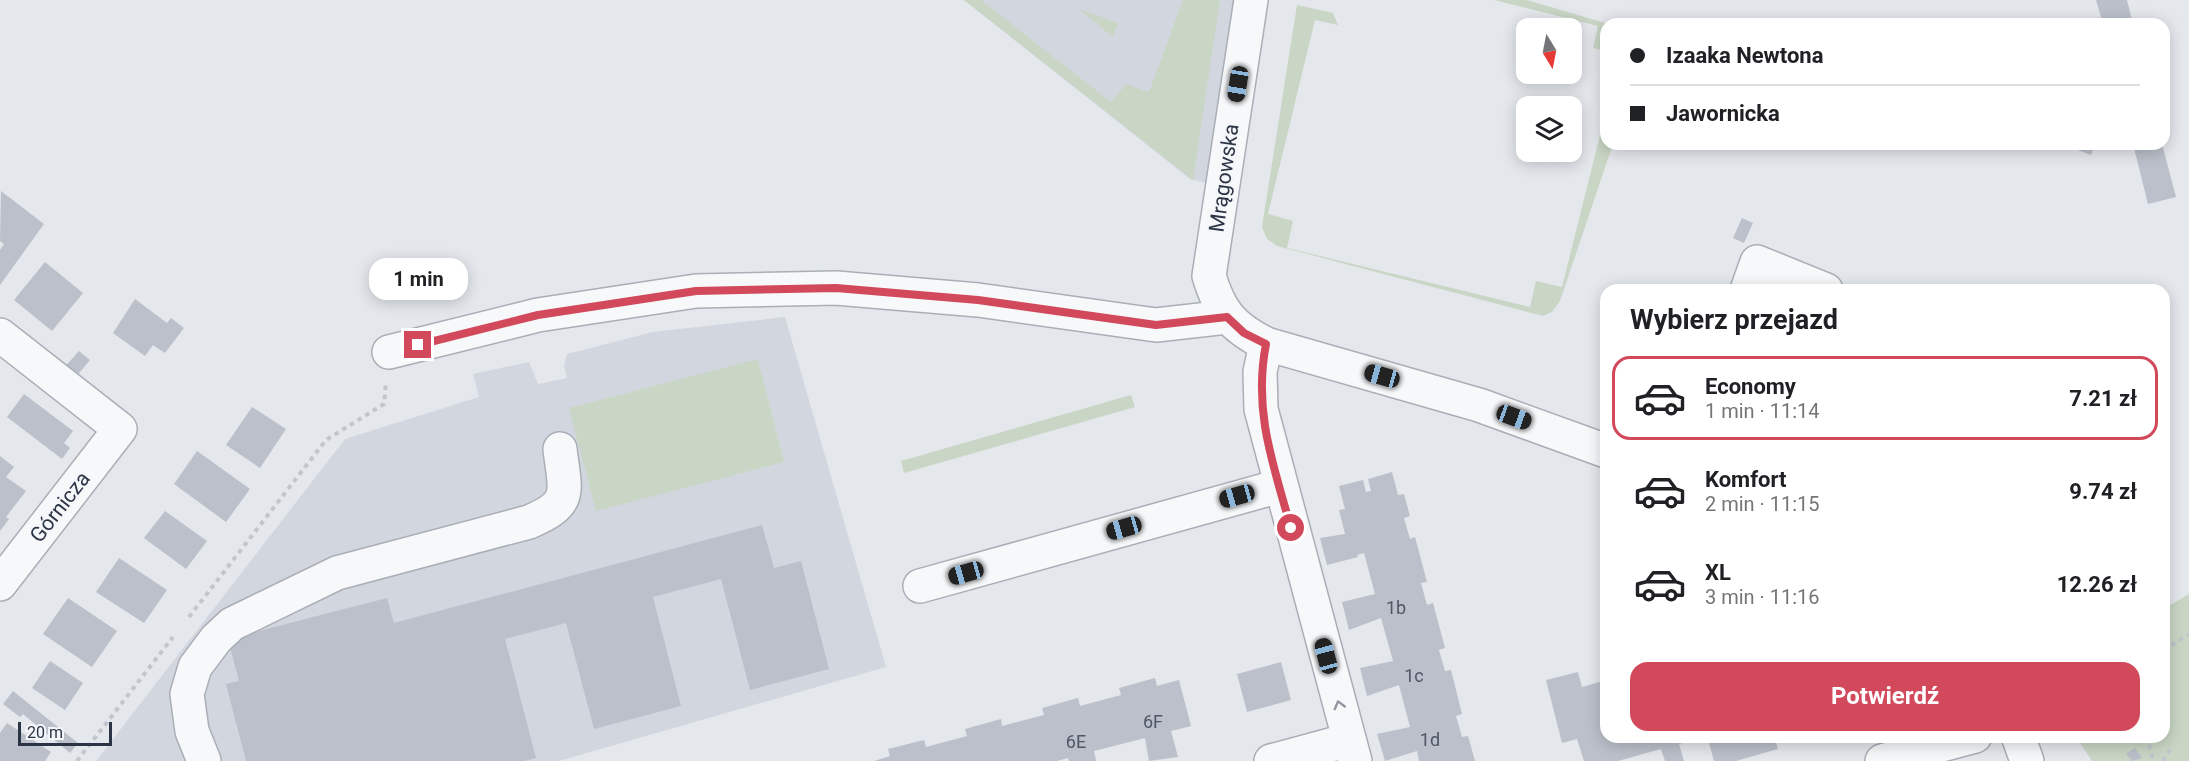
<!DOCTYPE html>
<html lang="pl">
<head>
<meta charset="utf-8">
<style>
  :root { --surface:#fff; --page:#f2f2f2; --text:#202124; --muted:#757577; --line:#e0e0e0; --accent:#d1495b }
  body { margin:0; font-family:Roboto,sans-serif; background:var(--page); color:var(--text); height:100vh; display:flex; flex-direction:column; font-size:22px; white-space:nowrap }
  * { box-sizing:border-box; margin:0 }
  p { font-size:20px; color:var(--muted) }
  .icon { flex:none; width:33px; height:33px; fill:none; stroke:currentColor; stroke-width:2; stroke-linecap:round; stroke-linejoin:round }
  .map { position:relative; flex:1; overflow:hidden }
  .side { position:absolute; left:1600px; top:284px; width:570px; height:459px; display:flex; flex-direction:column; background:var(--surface); border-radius:18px; box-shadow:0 3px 15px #0003 }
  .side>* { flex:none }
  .hud { position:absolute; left:1600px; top:18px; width:570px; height:132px; border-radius:18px; box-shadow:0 3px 15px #0003; display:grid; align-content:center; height:132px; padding:0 30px; background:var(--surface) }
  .needle { width:39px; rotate:170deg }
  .fabs { position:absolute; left:1516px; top:18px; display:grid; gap:12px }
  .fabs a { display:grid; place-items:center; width:66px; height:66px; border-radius:12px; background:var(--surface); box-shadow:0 3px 15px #0003; font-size:30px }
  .scale { position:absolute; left:18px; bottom:15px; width:94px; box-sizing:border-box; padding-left:6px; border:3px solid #2b3445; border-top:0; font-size:16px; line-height:21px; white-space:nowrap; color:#2b3445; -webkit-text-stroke:4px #f4f6f9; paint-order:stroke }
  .end { position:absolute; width:27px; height:27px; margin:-14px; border:8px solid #d1495b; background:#fff; box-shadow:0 0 0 3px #fff }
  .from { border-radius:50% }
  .bubble { position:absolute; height:42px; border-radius:18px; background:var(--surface); box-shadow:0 3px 15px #0003; font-size:20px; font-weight:700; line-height:42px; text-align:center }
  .car { position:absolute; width:18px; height:36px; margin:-18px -9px; border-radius:8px; box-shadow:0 0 4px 2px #0007; background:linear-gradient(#222 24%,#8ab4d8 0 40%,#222 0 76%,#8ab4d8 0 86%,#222 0) }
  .hud b { display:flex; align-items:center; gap:21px; height:57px; font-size:22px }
  .hud b+b { border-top:2px solid var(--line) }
  .hud i { width:15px; height:15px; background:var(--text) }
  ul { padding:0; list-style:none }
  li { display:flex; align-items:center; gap:18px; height:84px; margin:0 12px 9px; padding:0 18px; border:3px solid transparent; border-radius:18px }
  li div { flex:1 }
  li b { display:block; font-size:22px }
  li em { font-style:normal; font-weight:700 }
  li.on { border-color:var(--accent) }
  li>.icon { width:54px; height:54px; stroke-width:1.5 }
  h2 { padding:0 30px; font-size:27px; line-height:72px }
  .primary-button { display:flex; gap:12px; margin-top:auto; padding:12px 30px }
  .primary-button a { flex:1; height:69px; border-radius:18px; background:var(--accent); color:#fff; font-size:24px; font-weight:700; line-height:69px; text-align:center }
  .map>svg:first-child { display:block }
  .built { fill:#d2d6de }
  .green { fill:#c9d6c5 }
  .building { fill:#bbc0ca }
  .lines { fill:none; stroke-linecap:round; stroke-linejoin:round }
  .minor-casing { stroke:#a9aeb7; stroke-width:36 }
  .path { stroke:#c2c5cb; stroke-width:4; stroke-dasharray:4.5 4.5; stroke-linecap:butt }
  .minor { stroke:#f7f8fa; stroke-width:33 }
  .oneway { stroke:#9196a0 }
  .route { stroke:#d1495b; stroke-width:8 }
  .labels { text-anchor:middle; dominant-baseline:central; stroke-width:4.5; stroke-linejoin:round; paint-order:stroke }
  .number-label { font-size:18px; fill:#4f5766 }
  .street-label { font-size:21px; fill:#2b3445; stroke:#f4f6f9 }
</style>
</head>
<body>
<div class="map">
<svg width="2189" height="761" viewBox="0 0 2189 761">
  <rect width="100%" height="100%" fill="#e4e7ec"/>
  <g class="built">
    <path d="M964 0H1234L1207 183 1190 179Z"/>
    <path d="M785 317 886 667 559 761H96L345 439 479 397 473 374 529 362 538 384 567 378 564 365 567 354 653 332Z"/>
  </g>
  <g class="green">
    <path d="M964 0H981L1111 102 1126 84 1149 92 1183 0H1220L1193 180Z"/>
    <path d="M1494 0H1527L1608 24 1606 51 1593 48 1598 26Z"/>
    <path d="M1297 5 1333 13 1338 25 1315 20 1268 214 1293 221 1287 248 1530 307 1536 281 1562 287 1606 111V144H1613L1560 301 1552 312 1543 316 1277 246 1267 239 1262 227Z"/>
    <path d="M1077 8 1118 23 1113 37Z"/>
    <path d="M758 359 784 462 596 511 569 408Z"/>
    <path d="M1131 395 1135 407 904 473 901 461Z"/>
    <path d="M2189 594V761H2092L2076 737 2164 736 2165 608Z"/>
  </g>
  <g class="building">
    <path d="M2096 0H2127L2133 24H2103Z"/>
    <path d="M2062 144H2095L2091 155Z"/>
    <path d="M2133 144H2162L2176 197 2148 204Z"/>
    <path d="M1 191 44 224 0 285V250L4 244 0 241Z"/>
    <path d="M1742 218 1753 223 1744 243 1733 238Z"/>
    <path d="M45 262 83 293 52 331 14 300Z"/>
    <path d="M135 299 167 323 171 318 184 328 165 353 153 345 145 356 113 333Z"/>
    <path d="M79 351 90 360 75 378 63 369Z"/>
    <path d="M24 394 73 431 64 443 70 448 62 459 7 417Z"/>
    <path d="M252 407 286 429 260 468 226 445Z"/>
    <path d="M197 451 250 489 226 522 174 484Z"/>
    <path d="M0 456 14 467 6 477 26 491 6 517 9 519 0 531Z"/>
    <path d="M1392 472 1398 495 1404 494 1410 516 1404 518 1410 539 1415 537 1427 582 1421 583 1427 605 1433 603 1445 648 1439 650 1445 671 1451 670 1462 714 1456 716 1462 737 1468 736 1475 761H1419L1417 751 1385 761 1377 734 1410 727 1399 685 1367 696 1360 668 1393 661 1381 618 1349 630 1342 602 1375 594 1364 553 1357 555 1358 557 1327 565 1320 538 1345 534 1339 510 1345 509 1339 486 1363 480 1366 492 1371 491 1368 479Z"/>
    <path d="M165 511 207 541 186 569 144 538Z"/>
    <path d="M762 525 774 568 801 561 829 669 750 690 721 579 653 597 681 706 594 729 566 623 505 639 536 758 524 761H246L226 684 239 681 228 639 387 598 394 623Z"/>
    <path d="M119 558 167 590 144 623 96 592Z"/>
    <path d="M68 598 117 631 92 667 43 634Z"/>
    <path d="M50 661 83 683 65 710 32 688Z"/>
    <path d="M1281 662 1291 700 1247 712 1237 674Z"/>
    <path d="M1578 672 1582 687 1606 680V736L1704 737 1679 744 1684 761H1665L1661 749 1618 761H1584L1577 739 1562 743 1546 680Z"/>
    <path d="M1155 678 1157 686 1179 680 1191 726 1171 731 1178 757 1149 761 1145 738 1094 751 1096 761H1069L1068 758 1057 761H874L890 756 888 749 924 740 926 747 967 736 965 729 1001 719 1002 726 1044 715 1042 708 1078 698 1080 706 1121 695 1119 688Z"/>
    <path d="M13 691 78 743 70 753 23 714 20 717 3 704Z"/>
    <path d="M7 723 51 752 45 761H0V733Z"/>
    <path d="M1707 736H1774L1778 749 1736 761H1714Z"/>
    <path d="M2135 748 2142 758 2132 761 2126 754Z"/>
  </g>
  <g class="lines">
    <g class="minor-casing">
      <g id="minor">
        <path d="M1251 0 1209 276C1220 312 1232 327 1266 344L1479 405 1606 451"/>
        <path d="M1747 290 1757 262 1826 290"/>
        <path d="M0 335 120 429 0 584"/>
        <path d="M1266 344 1260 372 1261 409 1355 761"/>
        <path d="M389 352 538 315 696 291 836 288 978 300 1156 325 1227 317"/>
        <path d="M920 586 1280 486"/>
        <path d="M2018 736 2027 761"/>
        <path d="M204 761 192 731 187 694 195 667 216 639 232 624 337 573 529 522C574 503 565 492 560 449"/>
        <path d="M1271 761 1349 740"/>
        <path d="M1882 761 1975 736"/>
      </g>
    </g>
    <g class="path">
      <path d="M189 617 326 440 384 404 386 383"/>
      <path d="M2164 650 2189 634"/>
      <path d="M2147 736 2153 761"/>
      <path d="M77 761 173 637"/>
      <path d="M2163 761 2171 748"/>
    </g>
    <use href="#minor" class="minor"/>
  </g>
  <defs><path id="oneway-chevron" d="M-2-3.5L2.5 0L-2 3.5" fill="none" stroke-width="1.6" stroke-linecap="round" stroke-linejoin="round" transform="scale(1.5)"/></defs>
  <use class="oneway" href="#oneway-chevron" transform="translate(1339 705) rotate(-105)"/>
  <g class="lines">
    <path class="route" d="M418 345 538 315 696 291 836 288 978 300 1156 325 1227 317 1244 333 1266 344C1253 411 1273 464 1291 528"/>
  </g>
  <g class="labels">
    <g class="number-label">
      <text x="1396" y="607">1b</text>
      <text x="1414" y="675">1c</text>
      <text x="1153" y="721">6F</text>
      <text x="1430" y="739">1d</text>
      <text x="1076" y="741">6E</text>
    </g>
    <g class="street-label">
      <text transform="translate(1224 178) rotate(-82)">Mrągowska</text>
      <text transform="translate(60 507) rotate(-52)">Górnicza</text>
    </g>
  </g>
</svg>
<div class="fabs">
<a><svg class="needle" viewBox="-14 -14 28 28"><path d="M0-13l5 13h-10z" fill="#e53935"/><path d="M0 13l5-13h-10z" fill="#757577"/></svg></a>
<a><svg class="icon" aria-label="layers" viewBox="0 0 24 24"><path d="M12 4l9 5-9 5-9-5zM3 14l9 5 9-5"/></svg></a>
</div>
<div class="scale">20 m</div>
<i class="end from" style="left:1291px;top:528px"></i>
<i class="end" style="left:418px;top:345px"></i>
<div class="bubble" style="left:369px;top:258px;width:99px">1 min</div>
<i class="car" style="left:1238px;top:84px;rotate:189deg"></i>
<i class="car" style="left:1382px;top:376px;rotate:286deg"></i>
<i class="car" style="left:1514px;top:417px;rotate:110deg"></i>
<i class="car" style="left:1237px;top:496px;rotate:254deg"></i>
<i class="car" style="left:1124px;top:528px;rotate:254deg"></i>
<i class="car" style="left:966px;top:573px;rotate:254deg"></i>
<i class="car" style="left:1326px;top:656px;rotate:345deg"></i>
<div class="hud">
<b><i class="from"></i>Izaaka Newtona</b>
<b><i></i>Jawornicka</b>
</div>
<section class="side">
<h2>Wybierz przejazd</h2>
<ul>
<li class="on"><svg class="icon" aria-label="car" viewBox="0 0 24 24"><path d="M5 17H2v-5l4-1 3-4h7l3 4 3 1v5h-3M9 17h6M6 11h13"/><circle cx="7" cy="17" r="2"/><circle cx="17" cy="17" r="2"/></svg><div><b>Economy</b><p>1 min · 11:14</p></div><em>7.21 zł</em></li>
<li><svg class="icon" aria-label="car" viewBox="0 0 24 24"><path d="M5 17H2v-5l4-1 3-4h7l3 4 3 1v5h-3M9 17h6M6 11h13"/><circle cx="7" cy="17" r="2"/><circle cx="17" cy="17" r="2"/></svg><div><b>Komfort</b><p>2 min · 11:15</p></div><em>9.74 zł</em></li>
<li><svg class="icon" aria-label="car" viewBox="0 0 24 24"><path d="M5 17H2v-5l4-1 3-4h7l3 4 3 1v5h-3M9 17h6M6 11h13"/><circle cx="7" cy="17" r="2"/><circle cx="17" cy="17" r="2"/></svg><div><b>XL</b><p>3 min · 11:16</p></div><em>12.26 zł</em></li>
</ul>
<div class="primary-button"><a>Potwierdź</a></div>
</section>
</div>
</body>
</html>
